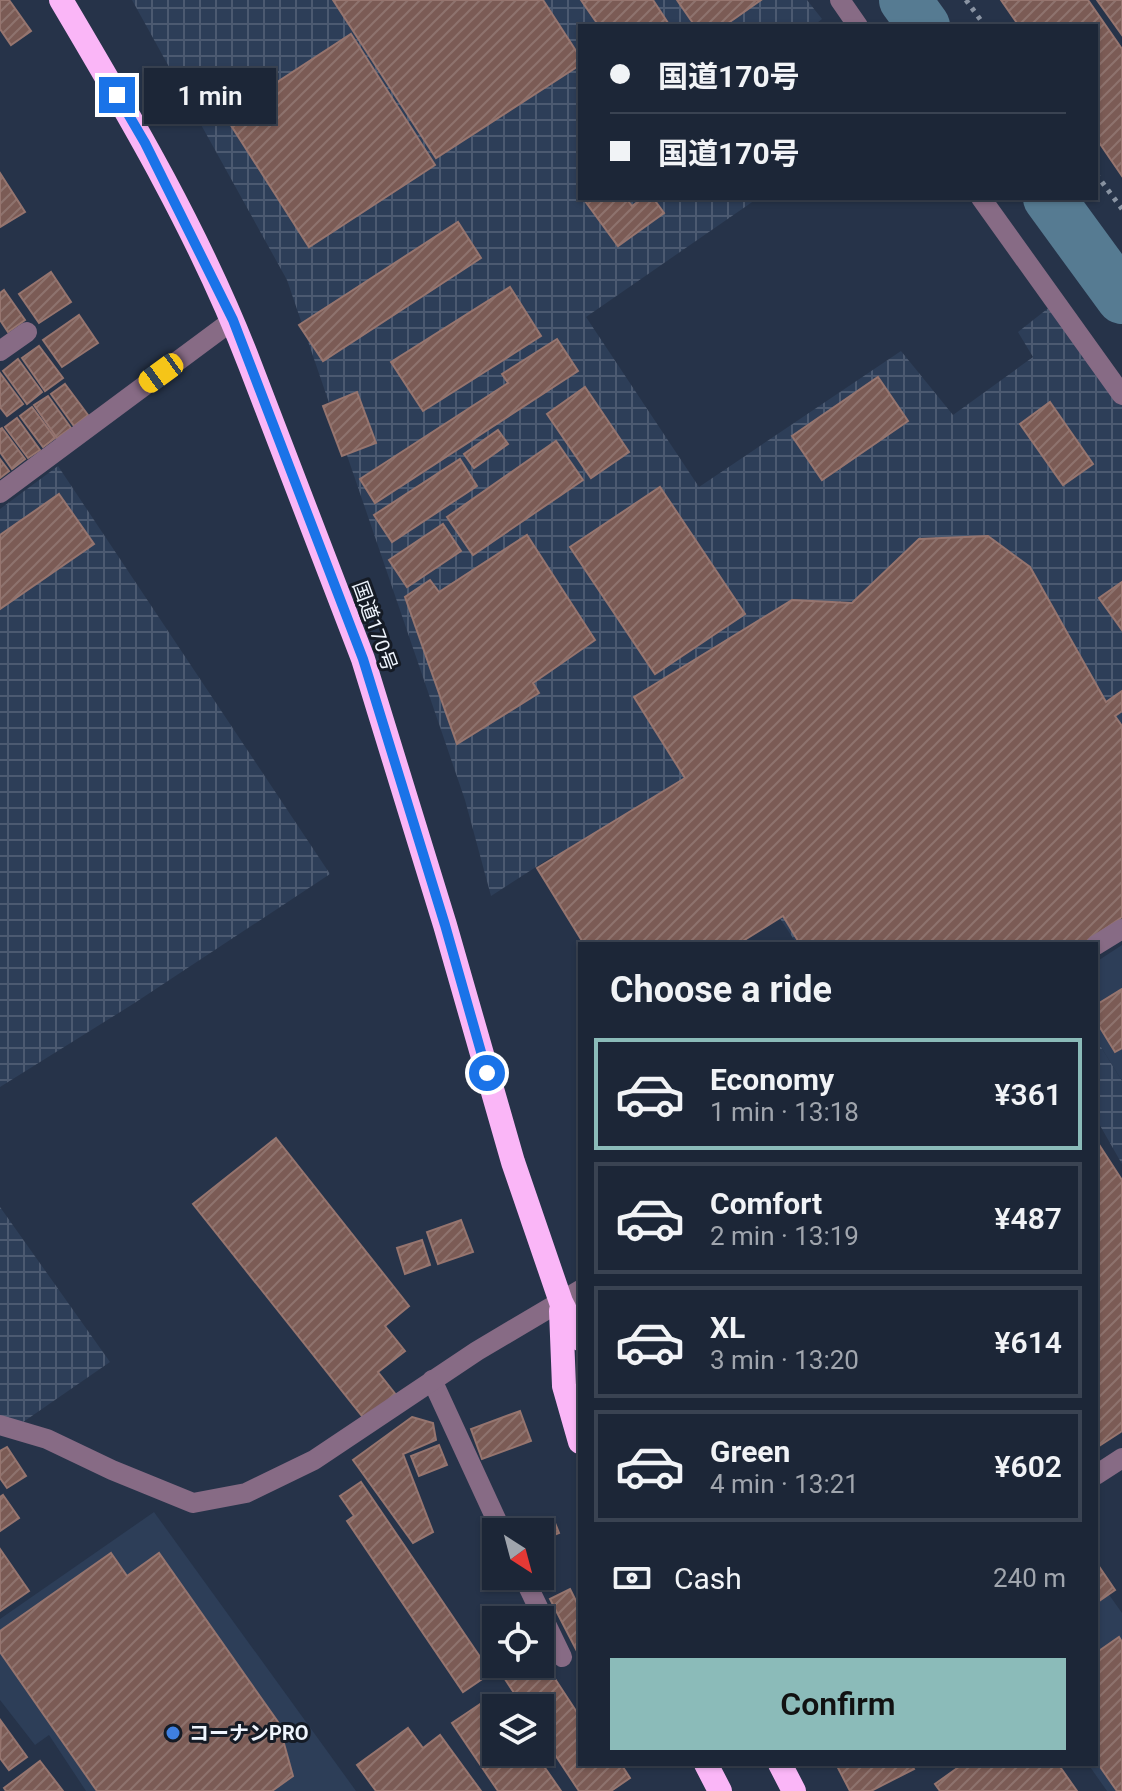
<!DOCTYPE html>
<html lang="en">
<head>
<meta charset="utf-8">
<style>
  :root { --surface:#1c2637; --page:#293242; --text:#f1f3f6; --muted:#a0a5ad; --line:#3a4352; --accent:#8bbbb9 }
  body { margin:0; font-family:Roboto,"Noto Sans JP",sans-serif; background:var(--page); color:var(--text); height:100vh; display:flex; flex-direction:column; font-size:30px; white-space:nowrap }
  * { box-sizing:border-box; margin:0 }
  p { font-size:26px; color:var(--muted) }
  .icon { flex:none; width:44px; height:44px; fill:none; stroke:currentColor; stroke-width:2; stroke-linecap:round; stroke-linejoin:round }
  .map { position:relative; flex:1; overflow:hidden }
  .details { position:absolute; left:578px; top:942px; width:520px; height:824px; display:flex; flex-direction:column; background:var(--surface); border-radius:0px; box-shadow:0 2px 6px #0004,0 0 0 2px var(--line) }
  .details>* { flex:none }
  .hud { position:absolute; left:578px; top:24px; width:520px; height:176px; border-radius:0px; box-shadow:0 2px 6px #0004,0 0 0 2px var(--line); display:grid; align-content:center; height:176px; padding:0 32px; background:var(--surface) }
  .needle { width:52px; rotate:144deg }
  .tools { position:absolute; left:482px; top:1518px; display:grid; gap:16px }
  .tools a { display:grid; place-items:center; width:72px; height:72px; border-radius:0px; background:var(--surface); box-shadow:0 2px 6px #0004,0 0 0 2px var(--line); font-size:40px }
  .end { position:absolute; width:36px; height:36px; margin:-18px; border:10px solid #1a73e8; background:#fff; box-shadow:0 0 0 4px #fff }
  .from { border-radius:50% }
  .bubble { position:absolute; height:56px; border-radius:0px; background:var(--surface); box-shadow:0 2px 6px #0004,0 0 0 2px var(--line); font-size:26px; font-weight:600; line-height:56px; text-align:center }
  .car { position:absolute; width:24px; height:48px; margin:-24px -12px; border-radius:10px; box-shadow:0 0 6px 2px #0007; background:linear-gradient(#f5c518 24%,#345 0 40%,#f5c518 0 76%,#345 0 86%,#f5c518 0) }
  .hud b { display:flex; align-items:center; gap:28px; height:76px; font-size:30px }
  .hud b+b { border-top:2px solid var(--line) }
  .hud i { width:20px; height:20px; background:var(--text) }
  ul { padding:0; list-style:none }
  li { display:flex; align-items:center; gap:24px; height:112px; margin:0 16px 12px; padding:0 16px; border:4px solid var(--line); border-radius:0px }
  li div { flex:1 }
  li b { display:block; font-size:30px }
  li em { font-style:normal; font-weight:600 }
  li.on { border-color:var(--accent) }
  li>.icon { width:72px; height:72px; stroke-width:1.5 }
  h2 { padding:0 32px; font-size:36px; line-height:96px }
  .pay { display:flex; align-items:center; gap:20px; height:88px; padding:0 32px; font-size:30px }
  .pay p { margin-inline-start:auto }
  .cta { display:flex; gap:16px; margin-top:auto; padding:16px 32px }
  .cta a { flex:1; height:92px; border-radius:0px; background:var(--accent); color:#111; font-size:32px; font-weight:600; line-height:92px; text-align:center }
  .map>svg:first-child { display:block }
  .built { fill:#2d3e58 }
  .industrial { fill:url(#industrial-grid) }
  .lines { fill:none; stroke-linecap:round; stroke-linejoin:round }
  .river { stroke:#567b92; stroke-width:52 }
  .building { fill:url(#building-hatch); stroke:#96756f; stroke-width:2 }
  .path { stroke:#8a94a3; stroke-width:5; stroke-dasharray:4 6; stroke-linecap:butt }
  .minor { stroke:#876b85; stroke-width:20 }
  .highway { stroke:#fab6f7; stroke-width:24 }
  .route { stroke:#1a73e8; stroke-width:10 }
  .shop-dot { fill:#3f7fe0; stroke:#151b25; stroke-width:3 }
  .labels { text-anchor:middle; dominant-baseline:central; stroke-width:6; stroke-linejoin:round; paint-order:stroke }
  .street-label { font-size:20px; fill:#eff5fd; stroke:#151b25 }
  .poi-label { font-size:20px; font-weight:bold; fill:#eff5fd; stroke:#151b25; text-anchor:start }
</style>
</head>
<body>
<div class="map">
<svg width="1122" height="1791" viewBox="0 0 1122 1791">
  <defs>
    <pattern id="industrial-grid" width="8" height="8" patternUnits="userSpaceOnUse" patternTransform="scale(2)"><rect width="8" height="8" fill="#2d3e58"/><path d="M0 4h8M4 0v8" fill="none" stroke="#4c5a71"/></pattern>
    <pattern id="building-hatch" width="6" height="6" patternUnits="userSpaceOnUse" patternTransform="scale(2)"><rect width="6" height="6" fill="#7b5b55"/><path d="M-1 1l2-2M0 6l6-6M5 7l2-2" fill="none" stroke="#8e736e"/></pattern>
  </defs>
  <rect width="100%" height="100%" fill="#263349"/>
  <g class="built">
    <path d="M1122 945V1081L1096 1039V962Z"/>
    <path d="M154 1512 356 1791H86L49 1735 35 1745 0 1700V1619Z"/>
    <path d="M1100 1582 1122 1613V1791H1107L1088 1764H1096V1585Z"/>
  </g>
  <g class="industrial">
    <path d="M132 0H807L822 19 813 26H580V198H758L586 317 699 487 901 351 953 415 1033 357 1018 332 1056 302 1122 395V929L1096 944H797L769 902 591 944 553 856 491 896 465 800 287 280Z"/>
    <path d="M58 466 330 874 133 1004 0 1087V509Z"/>
    <path d="M1096 1039 1122 1081V1164L1098 1122 1096 1123Z"/>
    <path d="M0 1207 110 1362 13 1429 0 1427Z"/>
  </g>
  <g class="lines">
    <g class="river">
      <path d="M905 0 924 26"/>
      <path d="M1049 198 1122 298"/>
    </g>
  </g>
  <g class="building">
    <path d="M0 0H9L31 31 11 45 0 29Z"/>
    <path d="M333 0H543L580 57V65L436 158Z"/>
    <path d="M581 0H653L670 26H599Z"/>
    <path d="M677 0H761L724 26H695Z"/>
    <path d="M1001 0H1088L1122 49V176L1096 138V26H1019Z"/>
    <path d="M1097 0H1122V35Z"/>
    <path d="M351 34 435 165 309 247 225 116Z"/>
    <path d="M0 173 25 212 0 227Z"/>
    <path d="M589 198H626L632 206 643 198H653L664 213 618 246 585 201Z"/>
    <path d="M458 222 481 258 323 361 299 325Z"/>
    <path d="M51 272 71 302 39 323 19 294Z"/>
    <path d="M510 287 541 336 423 411 391 362Z"/>
    <path d="M4 290 25 320 8 332 0 320V293Z"/>
    <path d="M79 315 98 343 62 367 43 340Z"/>
    <path d="M557 339 578 371 375 503 360 479 508 383 502 374Z"/>
    <path d="M39 346 63 378 45 391 22 358Z"/>
    <path d="M18 359 42 392 27 404 3 371Z"/>
    <path d="M0 373 23 404 7 416 0 407Z"/>
    <path d="M878 377 908 421 822 480 792 436Z"/>
    <path d="M65 384 88 415 74 426 51 394Z"/>
    <path d="M585 387 629 452 591 478 547 414Z"/>
    <path d="M357 392 376 443 342 456 323 406Z"/>
    <path d="M48 396 71 428 57 438 34 405Z"/>
    <path d="M1050 402 1093 464 1063 485 1020 424Z"/>
    <path d="M32 407 55 438 43 447 20 416Z"/>
    <path d="M17 418 40 450 28 458 5 427Z"/>
    <path d="M2 428 25 459 12 469 0 452V429Z"/>
    <path d="M498 430 508 444 474 468 464 454Z"/>
    <path d="M556 441 583 480 473 555 447 517Z"/>
    <path d="M0 459 9 471 0 478Z"/>
    <path d="M460 459 477 486 392 542 374 515Z"/>
    <path d="M660 487 745 614 655 674 570 547Z"/>
    <path d="M59 494 94 544 0 609V535Z"/>
    <path d="M443 524 461 551 407 587 389 560Z"/>
    <path d="M527 535 595 640 533 683 539 693 457 744 405 597 430 580 439 592Z"/>
    <path d="M988 536 1030 567 1106 702 1122 691V711L1115 716 1122 726V917L1083 944H800L783 916 738 944H584L537 868 685 778 634 697 792 600 852 603 919 539Z"/>
    <path d="M1122 582V630L1099 598Z"/>
    <path d="M1122 989V1048L1115 1052 1096 1021V1005Z"/>
    <path d="M276 1138 409 1306 385 1326 405 1351 378 1372 397 1396 366 1421 193 1204Z"/>
    <path d="M1096 1140 1122 1180V1431L1096 1448Z"/>
    <path d="M461 1220 473 1252 438 1264 427 1232Z"/>
    <path d="M422 1240 430 1265 405 1274 397 1248Z"/>
    <path d="M520 1411 531 1441 482 1459 471 1429Z"/>
    <path d="M412 1417 433 1423 436 1440 403 1454 433 1532 413 1543 353 1460Z"/>
    <path d="M439 1445 447 1465 419 1476 411 1456Z"/>
    <path d="M7 1447 26 1476 7 1488 0 1478V1451Z"/>
    <path d="M361 1482 491 1673 463 1692 347 1521 354 1516 340 1496Z"/>
    <path d="M3 1495 19 1518 0 1531V1497Z"/>
    <path d="M553 1518 559 1533 540 1541V1532L523 1531Z"/>
    <path d="M0 1549 29 1591 0 1611Z"/>
    <path d="M111 1553 127 1576 159 1553 278 1722 293 1776 272 1791H97L0 1652V1631Z"/>
    <path d="M1096 1562 1115 1590 1096 1603Z"/>
    <path d="M570 1589 580 1609V1657L550 1599Z"/>
    <path d="M1119 1637 1122 1642V1791H1117L1096 1761V1653Z"/>
    <path d="M540 1656 580 1717V1764H621L630 1778 611 1791H579L540 1732V1708H524L493 1661 496 1660V1664H540Z"/>
    <path d="M495 1694 505 1708H496V1752H534L561 1791H498L452 1723Z"/>
    <path d="M1 1721 27 1757 9 1770 0 1758Z"/>
    <path d="M408 1728 423 1748 440 1735 481 1791H376L357 1765Z"/>
    <path d="M40 1761 63 1791H6L4 1788Z"/>
    <path d="M836 1764H911L914 1769 871 1791H850Z"/>
    <path d="M963 1764H1058L1077 1791H940L935 1784Z"/>
  </g>
  <g class="lines">
    <g class="path">
      <path d="M966 0 985 26"/>
      <path d="M1096 174 1122 209"/>
    </g>
    <g class="minor">
      <path d="M840 0 858 26"/>
      <path d="M981 198 1122 395"/>
      <path d="M0 351 27 332"/>
      <path d="M0 493 233 320"/>
      <path d="M1096 945 1122 929"/>
      <path d="M432 1380 502 1532"/>
      <path d="M0 1425 47 1439 112 1470 193 1503 246 1493 314 1460 477 1351 580 1290"/>
      <path d="M1096 1475 1122 1458"/>
      <path d="M523 1576 562 1657"/>
    </g>
    <g class="highway">
      <path d="M61 0C131 118 201 237 250 365L363 659 445 925 513 1162 561 1302 580 1339"/>
      <path d="M561 1311 564 1386 580 1442"/>
      <path d="M706 1764 720 1791"/>
      <path d="M780 1764 794 1791"/>
    </g>
  </g>
  <g class="lines">
    <path class="route" d="M117 95 145 143 233 320 363 659 445 925 487 1073"/>
  </g>
  <circle class="shop-dot" cx="173" cy="1733" r="8"/>
  <g class="labels">
    <g class="street-label">
      <text transform="translate(375 626) rotate(70)">国道170号</text>
    </g>
    <g class="poi-label">
      <text x="189" y="1733">コーナンPRO</text>
    </g>
  </g>
</svg>
<div class="tools">
<a><svg class="needle" viewBox="-14 -14 28 28"><path d="M0-13l5 13h-10z" fill="#e53935"/><path d="M0 13l5-13h-10z" fill="#a0a5ad"/></svg></a>
<a><svg class="icon" aria-label="locate" viewBox="0 0 24 24"><circle cx="12" cy="12" r="6"/><path d="M12 2v4M12 18v4M2 12h4M18 12h4"/></svg></a>
<a><svg class="icon" aria-label="layers" viewBox="0 0 24 24"><path d="M12 4l9 5-9 5-9-5zM3 14l9 5 9-5"/></svg></a>
</div>
<i class="end from" style="left:487px;top:1073px"></i>
<i class="end" style="left:117px;top:95px"></i>
<div class="bubble" style="left:144px;top:68px;width:132px">1 min</div>
<i class="car" style="left:161px;top:373px;rotate:234deg"></i>
<div class="hud">
<b><i class="from"></i>国道170号</b>
<b><i></i>国道170号</b>
</div>
<section class="details">
<h2>Choose a ride</h2>
<ul>
<li class="on"><svg class="icon" aria-label="car" viewBox="0 0 24 24"><path d="M5 17H2v-5l4-1 3-4h7l3 4 3 1v5h-3M9 17h6M6 11h13"/><circle cx="7" cy="17" r="2"/><circle cx="17" cy="17" r="2"/></svg><div><b>Economy</b><p>1 min · 13:18</p></div><em>¥361</em></li>
<li><svg class="icon" aria-label="car" viewBox="0 0 24 24"><path d="M5 17H2v-5l4-1 3-4h7l3 4 3 1v5h-3M9 17h6M6 11h13"/><circle cx="7" cy="17" r="2"/><circle cx="17" cy="17" r="2"/></svg><div><b>Comfort</b><p>2 min · 13:19</p></div><em>¥487</em></li>
<li><svg class="icon" aria-label="car" viewBox="0 0 24 24"><path d="M5 17H2v-5l4-1 3-4h7l3 4 3 1v5h-3M9 17h6M6 11h13"/><circle cx="7" cy="17" r="2"/><circle cx="17" cy="17" r="2"/></svg><div><b>XL</b><p>3 min · 13:20</p></div><em>¥614</em></li>
<li><svg class="icon" aria-label="car" viewBox="0 0 24 24"><path d="M5 17H2v-5l4-1 3-4h7l3 4 3 1v5h-3M9 17h6M6 11h13"/><circle cx="7" cy="17" r="2"/><circle cx="17" cy="17" r="2"/></svg><div><b>Green</b><p>4 min · 13:21</p></div><em>¥602</em></li>
</ul>
<div class="pay"><svg class="icon" aria-label="cash" viewBox="0 0 24 24"><path d="M3 7h18v10H3z"/><circle cx="12" cy="12" r="2"/></svg>Cash<p>240 m</p></div>
<div class="cta"><a>Confirm</a></div>
</section>
</div>
</body>
</html>
